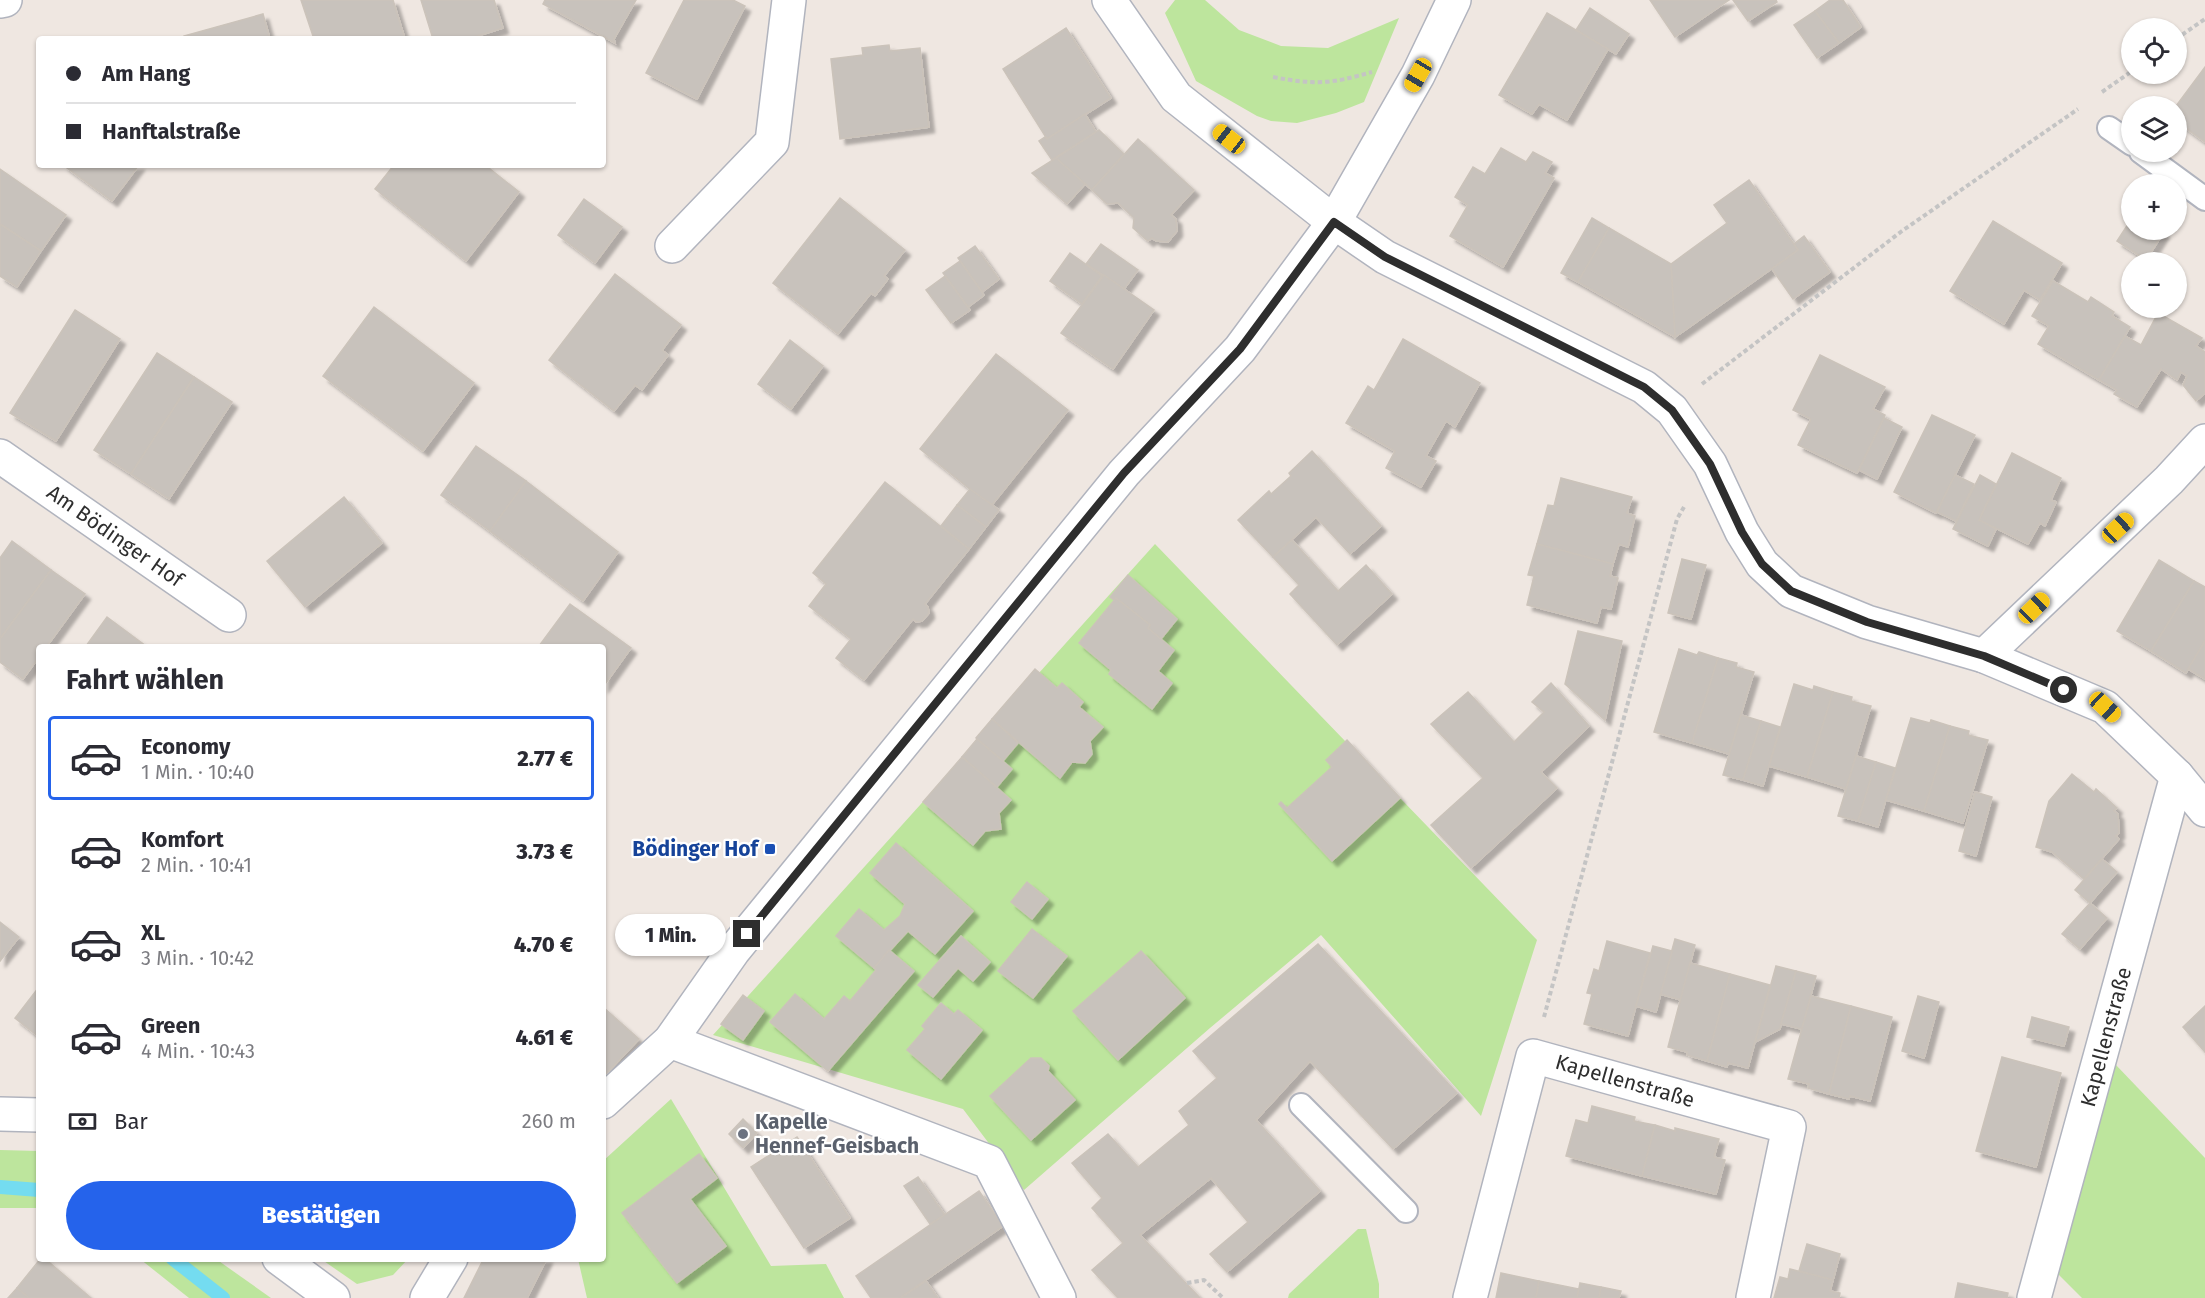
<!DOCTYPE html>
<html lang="de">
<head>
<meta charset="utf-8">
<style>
  :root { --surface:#fff; --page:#f7f7f7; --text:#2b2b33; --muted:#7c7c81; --line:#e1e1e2; --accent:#2563eb }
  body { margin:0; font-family:"Fira Sans",sans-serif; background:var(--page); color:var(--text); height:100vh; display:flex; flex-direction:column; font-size:22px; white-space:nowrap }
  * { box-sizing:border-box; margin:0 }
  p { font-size:20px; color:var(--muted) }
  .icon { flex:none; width:33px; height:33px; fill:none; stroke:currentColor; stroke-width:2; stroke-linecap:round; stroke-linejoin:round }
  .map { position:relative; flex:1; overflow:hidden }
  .details { position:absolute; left:36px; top:644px; width:570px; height:618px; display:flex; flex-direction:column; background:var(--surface); border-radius:6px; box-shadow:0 2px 4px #0004 }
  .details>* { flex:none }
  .top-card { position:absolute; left:36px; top:36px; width:570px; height:132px; border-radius:6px; box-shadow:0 2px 4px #0004; display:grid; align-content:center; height:132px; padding:0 30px; background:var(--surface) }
  .buttons { position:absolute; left:2121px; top:18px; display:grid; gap:12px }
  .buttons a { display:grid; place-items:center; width:66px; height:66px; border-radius:50%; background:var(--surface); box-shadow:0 2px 4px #0004; font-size:30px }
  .end { position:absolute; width:27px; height:27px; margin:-14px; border:8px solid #2e2e2e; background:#fff; box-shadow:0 0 0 3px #fff }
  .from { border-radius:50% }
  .bubble { position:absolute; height:42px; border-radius:21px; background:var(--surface); box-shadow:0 2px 4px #0004; font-size:20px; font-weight:800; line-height:42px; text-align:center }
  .car { position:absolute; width:18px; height:36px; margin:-18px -9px; border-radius:8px; box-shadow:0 0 4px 2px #0007; background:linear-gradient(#f5c518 24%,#345 0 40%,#f5c518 0 76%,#345 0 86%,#f5c518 0) }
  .top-card b { display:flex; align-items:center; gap:21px; height:57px; font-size:22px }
  .top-card b+b { border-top:2px solid var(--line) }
  .top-card i { width:15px; height:15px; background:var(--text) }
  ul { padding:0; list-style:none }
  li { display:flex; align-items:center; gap:18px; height:84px; margin:0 12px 9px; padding:0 18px; border:3px solid transparent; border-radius:6px }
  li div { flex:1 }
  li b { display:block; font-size:22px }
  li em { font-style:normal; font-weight:800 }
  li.selected { border-color:var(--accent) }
  li>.icon { width:54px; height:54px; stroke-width:1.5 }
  h2 { padding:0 30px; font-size:27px; line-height:72px }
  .pay { display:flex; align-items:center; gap:15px; height:66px; padding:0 30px; font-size:22px }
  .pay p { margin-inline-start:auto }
  .primary-button { display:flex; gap:12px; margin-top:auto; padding:12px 30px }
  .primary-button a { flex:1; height:69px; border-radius:36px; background:var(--accent); color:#fff; font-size:24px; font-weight:800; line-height:69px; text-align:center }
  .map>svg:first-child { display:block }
  .green { fill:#bde59d }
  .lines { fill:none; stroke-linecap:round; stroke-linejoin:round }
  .stream { stroke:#74dcf0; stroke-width:14 }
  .building { fill:#c8c2bc; stroke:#cbc3ba; stroke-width:1.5; filter:url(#shadow) }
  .lane-casing { stroke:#b1b4be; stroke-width:26 }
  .street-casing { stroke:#b1b4be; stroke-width:36 }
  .path { stroke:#c4c4c4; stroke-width:4; stroke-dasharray:4.5 3; stroke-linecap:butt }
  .lane { stroke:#fff; stroke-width:22 }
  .street { stroke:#fff; stroke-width:33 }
  .route { stroke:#2e2e2e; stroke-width:8 }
  .transit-dot { fill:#1a4fb4; stroke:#fff; stroke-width:2 }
  .worship-dot { fill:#6b7280; stroke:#fff; stroke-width:2 }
  .labels { text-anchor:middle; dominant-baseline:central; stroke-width:4.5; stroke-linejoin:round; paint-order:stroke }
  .street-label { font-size:21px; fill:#2e2e2e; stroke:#fff }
  .transit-label { font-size:21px; font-weight:bold; fill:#164399; stroke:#fff; text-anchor:end }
  .worship-label { font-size:21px; font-weight:bold; fill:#5b616d; stroke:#fff; text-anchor:start }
</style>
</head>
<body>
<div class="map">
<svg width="2205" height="1298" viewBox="0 0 2205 1298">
  <defs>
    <filter id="shadow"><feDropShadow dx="5.5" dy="5.5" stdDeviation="1.5" flood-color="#0004"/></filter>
  </defs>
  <rect width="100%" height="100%" fill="#efe7e1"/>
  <g class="green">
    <path d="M1175 0H1205L1239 30 1281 46 1328 48 1399 18 1364 102 1336 113 1297 123 1271 121 1257 116 1196 81 1165 13Z"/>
    <path d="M1155 544 1537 940 1481 1116 1321 935 1210 1028 1024 1190 963 1109 713 1035Z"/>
    <path d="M2115 1064 2205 1158V1298H2082L2057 1273Z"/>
    <path d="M671 1099 771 1266 826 1264 844 1298H587L578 1259 603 1258V1161Z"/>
    <path d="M0 1150 39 1151V1208H0Z"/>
    <path d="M1358 1229H1366L1379 1284V1298H1288L1289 1294Z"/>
    <path d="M140 1259H216L271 1298H189Z"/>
    <path d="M321 1259H408L393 1275 357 1284Z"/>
  </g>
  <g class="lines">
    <g class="stream">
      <path d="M0 1187 39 1190"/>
      <path d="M172 1258 223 1298"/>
    </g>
  </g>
  <g class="building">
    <path d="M301 0H393L405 39H314Z"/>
    <path d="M421 0H494L503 28 468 39H433Z"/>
    <path d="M545 0H636L614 39 615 43 543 4Z"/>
    <path d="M684 0H733L745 6 697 99 646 73Z"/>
    <path d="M1650 0H1729L1675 37Z"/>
    <path d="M1733 0H1776L1777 2 1748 21Z"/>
    <path d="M1830 0H1843L1861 27 1839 43 1815 11Z"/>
    <path d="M1590 8 1629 34 1616 54 1576 30Z"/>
    <path d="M1815 11 1839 43 1817 58 1794 25Z"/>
    <path d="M1547 13 1608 49 1567 120 1539 104 1532 114 1499 95Z"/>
    <path d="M263 14 270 39H185L184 36Z"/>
    <path d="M1066 28 1111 98 1047 139 1003 69Z"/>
    <path d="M889 45 890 51 920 48 929 127 840 139 831 59 863 55 862 48Z"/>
    <path d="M2205 67V142L2176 121V106Z"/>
    <path d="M1085 114 1096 132 1052 160 1039 141 1045 137 1047 139Z"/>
    <path d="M1099 130 1124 154 1092 190 1056 158Z"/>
    <path d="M1138 139 1194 190 1171 215 1176 219 1177 231 1168 242 1156 241 1152 238 1148 241 1133 228 1134 218 1118 203 1107 204 1092 190Z"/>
    <path d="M1501 148 1526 162 1533 152 1552 162 1545 173 1554 178 1503 267 1450 236 1468 205 1455 197 1473 167 1485 174Z"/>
    <path d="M1056 158 1085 184 1067 204 1032 173Z"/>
    <path d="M63 165H139L112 201Z"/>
    <path d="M394 165H485L519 192 466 261 375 189Z"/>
    <path d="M0 169 66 215 41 251 0 224Z"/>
    <path d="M1749 180 1798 250 1675 337 1671 264 1727 223 1714 205Z"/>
    <path d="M840 198 905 250 884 276 888 279 875 296 871 293 838 334 773 283Z"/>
    <path d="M584 199 622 227 595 263 558 235Z"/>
    <path d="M1592 218 1609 228 1578 282 1561 273Z"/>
    <path d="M2132 218V230H2159L2164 232 2146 260 2117 241Z"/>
    <path d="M1993 221 2062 263 2040 300 2024 290 2004 324 1950 291Z"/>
    <path d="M0 224 41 251 17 287 0 276Z"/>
    <path d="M1609 228 1671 264 1675 337 1578 282Z"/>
    <path d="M1804 236 1830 272 1793 299 1772 269 1798 250 1794 244Z"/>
    <path d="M1101 244 1138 270 1124 289 1086 264Z"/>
    <path d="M975 246 999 279 982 292 958 258Z"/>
    <path d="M1070 253 1102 276 1082 304 1050 281Z"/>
    <path d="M960 261 984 295 968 307 943 273Z"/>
    <path d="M615 274 681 325 662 350 668 355 642 390 635 385 614 411 549 360Z"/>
    <path d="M1104 275 1154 310 1113 369 1061 333Z"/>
    <path d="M945 276 970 310 951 323 926 290Z"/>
    <path d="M2053 281 2088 302 2091 297 2114 312 2112 316 2130 327 2099 380 2038 344 2049 326 2032 316Z"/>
    <path d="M374 307 474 383 423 451 323 376Z"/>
    <path d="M75 310 120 339 56 441 10 413Z"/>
    <path d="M2158 313 2202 338 2196 346 2205 352V393L2196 401 2183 385 2187 376 2181 372 2177 380 2161 369 2137 407 2114 394 2117 390 2099 380 2125 336 2141 345Z"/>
    <path d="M1403 339 1480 383 1455 427 1446 421 1426 456 1436 461 1421 487 1386 468 1395 451 1346 423 1368 386 1374 390Z"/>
    <path d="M790 340 823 366 791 409 758 384Z"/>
    <path d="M157 353 194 377 131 474 94 450Z"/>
    <path d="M996 354 1068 410 991 506 920 449Z"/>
    <path d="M1820 355 1885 387 1873 409 1885 415 1857 473 1798 445 1811 419 1793 410Z"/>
    <path d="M194 377 232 402 169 499 131 474Z"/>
    <path d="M1932 415 1975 435 1936 513 1894 492Z"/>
    <path d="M1884 418 1902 427 1877 479 1859 470Z"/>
    <path d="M476 446 526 481 490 531 441 495Z"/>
    <path d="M1312 451 1381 526 1350 554 1316 517 1273 557 1238 520 1269 491 1271 494 1291 476 1289 473Z"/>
    <path d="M2012 453 2061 478 2051 500 2056 502 2045 526 2040 523 2028 544 1979 520Z"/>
    <path d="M1955 475 1974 484 1956 521 1937 512Z"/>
    <path d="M1980 475 1996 484 1979 520 1996 529 1988 546 1953 529Z"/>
    <path d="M1561 478 1632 497 1627 513 1635 516 1628 547 1619 544 1613 564 1537 544 1548 505 1554 506Z"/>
    <path d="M526 481 618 552 583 601 490 531Z"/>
    <path d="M885 482 969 549 925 604 928 607 929 613 922 621 916 622 913 619 864 680 836 658 851 639 809 606 826 584 813 573Z"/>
    <path d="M970 489 999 510 986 527 957 505Z"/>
    <path d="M344 497 382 543 305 607 267 561Z"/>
    <path d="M957 505 986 527 969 549 941 526Z"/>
    <path d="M1292 540 1338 591 1366 565 1392 594 1337 645 1290 594 1299 585 1273 557Z"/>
    <path d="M12 541 51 570 0 639V558Z"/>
    <path d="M1537 544 1613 564 1610 576 1618 578 1611 609 1601 607 1597 623 1527 605 1534 576 1528 575Z"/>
    <path d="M1682 559 1706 565 1691 619 1668 613Z"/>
    <path d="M2159 560 2194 581 2151 651 2117 631Z"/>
    <path d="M51 570 85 594 47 646H39V657L23 679 0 662V639Z"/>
    <path d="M1128 575 1177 619 1161 639 1148 628 1150 625 1116 598 1114 600 1110 597Z"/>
    <path d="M2194 581 2205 587V641L2186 673 2151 651Z"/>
    <path d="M1116 598 1150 625 1148 628 1174 650 1158 671 1172 683 1152 709 1109 674 1111 670 1079 643Z"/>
    <path d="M570 604 631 648 603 687V646H539Z"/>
    <path d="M107 617 146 646H86Z"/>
    <path d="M1578 631 1622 641 1605 720 1565 684Z"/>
    <path d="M2205 641V679L2188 669Z"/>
    <path d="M1679 649 1697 655 1699 652 1718 658 1692 743 1654 732Z"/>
    <path d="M1718 658 1737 663 1736 667 1754 672 1729 754 1692 743Z"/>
    <path d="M1035 669 1057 688 1062 683 1083 702 1079 707 1103 727 1090 741 1092 754 1085 763 1072 762 1060 778 992 719Z"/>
    <path d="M1551 683 1589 726 1541 772 1557 788 1471 868 1431 825 1483 778 1431 724 1468 692 1514 742 1544 712 1532 702Z"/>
    <path d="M1794 684 1813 690 1814 686 1833 692 1807 777 1769 766Z"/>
    <path d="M1833 692 1852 697 1851 701 1871 706 1846 789 1807 777Z"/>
    <path d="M1741 715 1761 721 1743 780 1723 775Z"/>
    <path d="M1911 718 1930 723 1931 720 1950 726 1924 811 1886 800Z"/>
    <path d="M992 719 1018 743 1003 761 976 738Z"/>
    <path d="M1761 721 1780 727 1763 786 1743 780Z"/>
    <path d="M1950 726 1969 731 1968 735 1988 740 1963 823 1924 811Z"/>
    <path d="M977 739 1012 769 997 787 962 757Z"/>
    <path d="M1347 740 1400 798 1332 861 1279 804 1281 802 1287 808 1332 767 1326 760Z"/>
    <path d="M1856 756 1876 762 1858 821 1838 816Z"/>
    <path d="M962 757 1011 800 999 813 1001 829 985 831 973 845 923 802Z"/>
    <path d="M1876 762 1895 768 1878 827 1858 821Z"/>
    <path d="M2072 774 2094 792 2096 789 2117 808 2114 811 2118 814 2119 833 2116 836 2119 839 2084 879 2052 852 2036 847 2049 801Z"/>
    <path d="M1975 792 1992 797 1976 856 1959 851Z"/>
    <path d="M896 843 973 911 935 954 908 931 874 968 836 936 859 909 884 930 900 916 905 904 870 873Z"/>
    <path d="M2102 859 2117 872 2090 903 2075 890Z"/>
    <path d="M1027 882 1048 899 1032 919 1011 902Z"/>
    <path d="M2090 903 2107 918 2080 949 2062 934Z"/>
    <path d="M0 922 19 937 0 961Z"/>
    <path d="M1032 929 1067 956 1033 998 998 971Z"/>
    <path d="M961 936 990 962 973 981 958 968 933 997 918 985Z"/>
    <path d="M1675 939 1695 945 1681 1000 1660 994Z"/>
    <path d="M1607 941 1650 953 1628 1036 1584 1024 1592 994 1587 993 1594 969 1599 971Z"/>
    <path d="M1318 944 1457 1093 1393 1149 1310 1061 1256 1120 1320 1191 1227 1272 1210 1254 1248 1222 1211 1178 1140 1235 1200 1298H1118L1092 1270 1123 1243 1092 1208 1102 1198 1072 1163 1108 1134 1138 1167 1189 1125 1179 1111 1217 1078 1193 1051Z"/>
    <path d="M1653 946 1672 951 1656 1012 1636 1006Z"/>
    <path d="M889 950 914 971 828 1071 770 1022 795 994 824 1019 844 996 850 1001 876 970 874 968Z"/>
    <path d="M1141 951 1185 998 1118 1060 1073 1011Z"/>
    <path d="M1690 963 1730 974 1707 1061 1687 1055V1052L1668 1047Z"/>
    <path d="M1776 966 1796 971 1781 1024 1780 1029 1755 1042Z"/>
    <path d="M1796 971 1816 976 1802 1029 1781 1024Z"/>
    <path d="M1730 974 1770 985 1748 1068 1728 1063 1727 1067 1707 1061Z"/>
    <path d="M39 987V1037L15 1018Z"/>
    <path d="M743 995 764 1011 743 1040 721 1024Z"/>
    <path d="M1811 996 1851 1006 1829 1094 1808 1088 1809 1084 1788 1079Z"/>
    <path d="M1918 996 1939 1002 1924 1058 1902 1051Z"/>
    <path d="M941 1003 954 1014 958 1010 982 1030 941 1079 907 1050 925 1029 922 1026Z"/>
    <path d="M1851 1006 1892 1017 1870 1101 1850 1096 1849 1099 1829 1094Z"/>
    <path d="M2205 1006V1052L2183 1027Z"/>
    <path d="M603 1007 639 1039 604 1076 603 1075Z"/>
    <path d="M2032 1017 2069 1027 2064 1046 2027 1037Z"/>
    <path d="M2002 1057 2061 1073 2036 1167 1976 1151Z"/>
    <path d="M1031 1058H1041L1049 1066 1048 1071 1075 1100 1031 1140 990 1096Z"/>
    <path d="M1592 1106 1635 1117 1634 1121 1655 1125 1642 1176 1566 1156 1576 1120 1588 1123Z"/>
    <path d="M743 1119 757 1133 743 1148 729 1134Z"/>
    <path d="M1655 1125 1675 1131V1128L1719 1139 1714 1157 1725 1160 1716 1194 1642 1176Z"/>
    <path d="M797 1137 850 1218 804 1248 751 1167Z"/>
    <path d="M699 1154 717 1178 690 1199 726 1246 677 1283 622 1213Z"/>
    <path d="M918 1177 945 1215 930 1224 904 1186Z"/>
    <path d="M979 1191 1003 1226 900 1298H871L856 1276Z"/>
    <path d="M1807 1244 1840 1254 1833 1280 1799 1271Z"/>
    <path d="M41 1258H44L91 1298H29L17 1288Z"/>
    <path d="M484 1258H547L527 1298H464Z"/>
    <path d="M1790 1269 1833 1280 1830 1291 1840 1293 1839 1298H1774L1780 1277 1788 1279Z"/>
    <path d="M1501 1273 1539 1281 1536 1298H1496Z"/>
    <path d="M926 1281 938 1298H900Z"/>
    <path d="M1539 1281 1579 1289 1577 1298H1536Z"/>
    <path d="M1580 1283 1601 1287 1599 1298H1577Z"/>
    <path d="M1958 1283 2008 1293 2007 1298H1955Z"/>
    <path d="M1601 1287 1621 1291 1619 1298H1599Z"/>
    <path d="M17 1288 29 1298H8Z"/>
  </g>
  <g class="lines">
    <g class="lane-casing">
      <g id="lane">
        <path d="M2109 128 2132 144"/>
        <path d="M2141 152 2205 199"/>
        <path d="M1301 1105 1406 1211"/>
      </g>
    </g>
    <g class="street-casing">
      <g id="street">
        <path d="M1109 0 1176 97 1334 222 1385 257 1644 387 1672 410 1710 464 1742 532 1762 564 1791 591 1867 622 1984 656 2105 707 2177 776 2205 810"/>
        <path d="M0 1 5 0"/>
        <path d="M672 246 772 142 789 0"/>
        <path d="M0 456 229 615"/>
        <path d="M1984 656 2169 480 2205 441"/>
        <path d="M670 1041 989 1162 1059 1298"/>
        <path d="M603 1102 670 1041 734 950 1124 473 1240 349 1334 222 1418 75 1454 0"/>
        <path d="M0 1114 39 1115"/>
        <path d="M279 1258 333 1298"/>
        <path d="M427 1298 451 1258"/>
        <path d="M1470 1298 1533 1056 1789 1127 1753 1298"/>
        <path d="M2034 1298 2177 776"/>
      </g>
    </g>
    <g class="path">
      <path d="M2176 39 2205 19"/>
      <path d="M1273 77C1315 85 1331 84 1372 72"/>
      <path d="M2102 92 2132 71"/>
      <path d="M1702 384 1902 231 2078 109"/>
      <path d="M1544 1017 1677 519 1684 507"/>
      <path d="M1187 1283 1204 1280 1223 1298"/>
    </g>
    <use href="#lane" class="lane"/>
    <use href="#street" class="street"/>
  </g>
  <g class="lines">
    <path class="route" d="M747 934 1124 473 1240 349 1334 222 1385 257 1644 387 1672 410 1710 464 1742 532 1762 564 1791 591 1867 622 1984 656 2064 690"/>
  </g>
  <rect class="transit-dot" x="764" y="843" width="12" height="12" rx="3"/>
  <circle class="worship-dot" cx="743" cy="1134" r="6"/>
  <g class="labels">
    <g class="street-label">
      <text transform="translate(115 536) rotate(35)">Am Bödinger Hof</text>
      <text transform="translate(2106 1037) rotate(-75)">Kapellenstraße</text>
      <text transform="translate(1625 1081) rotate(16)">Kapellenstraße</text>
    </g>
    <g class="transit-label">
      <text x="758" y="849">Bödinger Hof</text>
    </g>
    <g class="worship-label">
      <text x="755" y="1122">Kapelle<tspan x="755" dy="24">Hennef-Geisbach</tspan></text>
    </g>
  </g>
</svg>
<div class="buttons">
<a><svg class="icon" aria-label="locate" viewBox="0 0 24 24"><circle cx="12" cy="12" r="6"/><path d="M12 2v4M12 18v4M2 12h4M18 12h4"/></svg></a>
<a><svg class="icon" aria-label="layers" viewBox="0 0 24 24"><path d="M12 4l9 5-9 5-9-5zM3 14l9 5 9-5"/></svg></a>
<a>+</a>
<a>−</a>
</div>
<i class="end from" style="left:2064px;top:690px"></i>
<i class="end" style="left:747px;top:934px"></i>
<div class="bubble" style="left:615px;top:914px;width:111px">1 Min.</div>
<i class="car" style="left:1418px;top:75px;rotate:210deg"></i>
<i class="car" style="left:1229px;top:139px;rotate:308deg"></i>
<i class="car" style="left:2118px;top:528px;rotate:47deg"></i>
<i class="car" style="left:2034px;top:608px;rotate:46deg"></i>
<i class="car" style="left:2105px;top:707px;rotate:133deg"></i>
<div class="top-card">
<b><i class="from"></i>Am Hang</b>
<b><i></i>Hanftalstraße</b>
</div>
<section class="details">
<h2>Fahrt wählen</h2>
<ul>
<li class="selected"><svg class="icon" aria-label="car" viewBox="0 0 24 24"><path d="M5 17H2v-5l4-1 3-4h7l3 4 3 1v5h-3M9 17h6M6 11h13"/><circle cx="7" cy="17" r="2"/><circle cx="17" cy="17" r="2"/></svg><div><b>Economy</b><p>1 Min. · 10:40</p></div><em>2.77 €</em></li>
<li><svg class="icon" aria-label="car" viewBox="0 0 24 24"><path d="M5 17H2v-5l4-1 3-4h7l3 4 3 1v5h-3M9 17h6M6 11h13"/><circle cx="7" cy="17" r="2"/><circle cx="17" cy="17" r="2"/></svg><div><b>Komfort</b><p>2 Min. · 10:41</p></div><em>3.73 €</em></li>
<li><svg class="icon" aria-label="car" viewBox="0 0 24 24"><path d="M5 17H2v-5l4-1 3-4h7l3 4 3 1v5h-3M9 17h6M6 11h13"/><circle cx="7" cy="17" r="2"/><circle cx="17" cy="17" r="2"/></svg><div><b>XL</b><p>3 Min. · 10:42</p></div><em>4.70 €</em></li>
<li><svg class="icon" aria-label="car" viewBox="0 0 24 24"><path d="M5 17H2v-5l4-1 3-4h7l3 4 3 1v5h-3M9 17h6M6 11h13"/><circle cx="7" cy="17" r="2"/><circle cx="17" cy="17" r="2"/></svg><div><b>Green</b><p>4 Min. · 10:43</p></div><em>4.61 €</em></li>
</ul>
<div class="pay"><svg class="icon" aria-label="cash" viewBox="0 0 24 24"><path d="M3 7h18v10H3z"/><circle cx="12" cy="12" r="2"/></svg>Bar<p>260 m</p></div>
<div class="primary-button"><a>Bestätigen</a></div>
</section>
</div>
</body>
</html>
